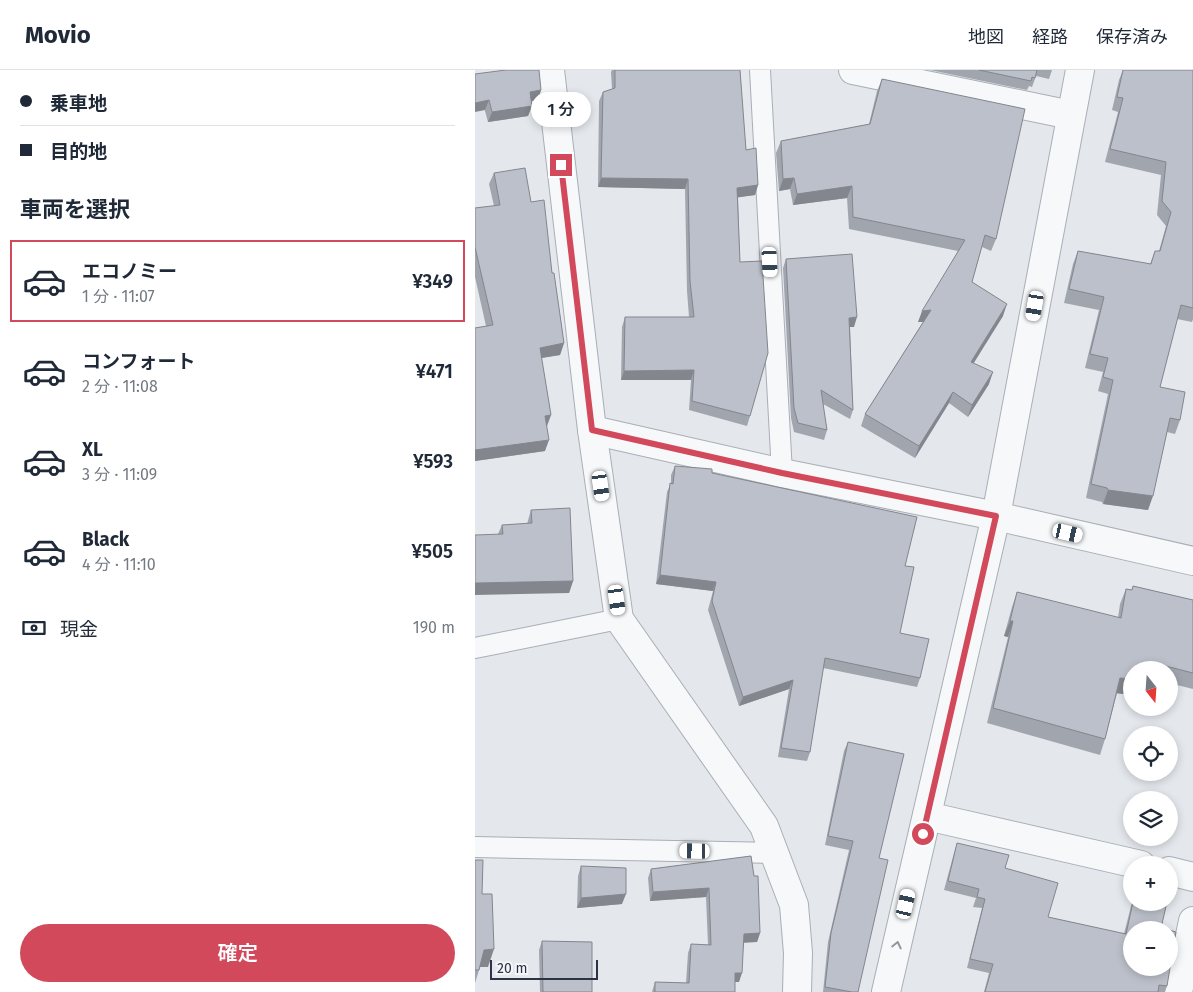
<!DOCTYPE html>
<html lang="ja">
<head>
<meta charset="utf-8">
<style>
  :root { --surface:#fff; --page:#f6f6f7; --text:#1f2937; --muted:#747a83; --line:#e0e1e3; --accent:#d1495b }
  body { margin:0; font-family:"Fira Sans","Noto Sans JP",sans-serif; background:var(--page); color:var(--text); height:100vh; display:flex; flex-direction:column; font-size:19px; white-space:nowrap }
  * { box-sizing:border-box; margin:0 }
  p { font-size:16px; color:var(--muted) }
  .icon { flex:none; width:28px; height:28px; fill:none; stroke:currentColor; stroke-width:2; stroke-linecap:round; stroke-linejoin:round }
  .map { position:relative; flex:1; overflow:hidden }
  .details { display:flex; flex-direction:column; background:var(--surface); width:475px }
  .details>* { flex:none }
  .top-card { display:grid; align-content:center; height:110px; padding:0 20px; background:var(--surface) }
  .needle { width:32px; rotate:163deg }
  .tools { position:absolute; left:648px; top:591px; display:grid; gap:10px }
  .tools a { display:grid; place-items:center; width:55px; height:55px; border-radius:50%; background:var(--surface); box-shadow:0 2px 8px #0003; font-size:25px }
  .scale { position:absolute; left:15px; bottom:12px; width:108px; box-sizing:border-box; padding-left:5px; border:2px solid #2b3445; border-top:0; font-size:14px; line-height:18px; white-space:nowrap; color:#2b3445; -webkit-text-stroke:4px #f4f6f9; paint-order:stroke }
  .end { position:absolute; width:22px; height:22px; margin:-11px; border:6px solid #d1495b; background:#fff; box-shadow:0 0 0 2px #fff }
  .from { border-radius:50% }
  .bubble { position:absolute; height:35px; border-radius:18px; background:var(--surface); box-shadow:0 2px 8px #0003; font-size:16px; font-weight:600; line-height:35px; text-align:center }
  .car { position:absolute; width:15px; height:30px; margin:-15px -8px; border-radius:6px; box-shadow:0 0 4px 1px #0007; background:linear-gradient(#fff 24%,#345 0 40%,#fff 0 76%,#345 0 86%,#fff 0) }
  .top-card b { display:flex; align-items:center; gap:18px; height:48px; font-size:19px }
  .top-card b+b { border-top:1px solid var(--line) }
  .top-card i { width:12px; height:12px; background:var(--text) }
  ul { padding:0; list-style:none }
  li { display:flex; align-items:center; gap:15px; height:82px; margin:0 10px 8px; padding:0 10px; border:2px solid transparent; border-radius:0px }
  li div { flex:1 }
  li b { display:block; font-size:19px }
  li em { font-style:normal; font-weight:600 }
  li.current { border-color:var(--accent) }
  li>.icon { width:45px; height:45px; stroke-width:1.5 }
  h2 { padding:0 20px; font-size:22px; line-height:60px }
  .pay { display:flex; align-items:center; gap:12px; height:55px; padding:0 20px; font-size:19px }
  .pay p { margin-inline-start:auto }
  .primary-button { display:flex; gap:10px; margin-top:auto; padding:10px 20px }
  .primary-button a { flex:1; height:58px; border-radius:30px; background:var(--accent); color:#fff; font-size:20px; font-weight:600; line-height:58px; text-align:center }
  header { display:flex; align-items:center; gap:30px; box-sizing:border-box; height:70px; padding:0 25px; background:var(--surface); border-bottom:1px solid var(--line) }
  header strong { font-size:24px }
  nav { display:flex; gap:28px; margin-inline-start:auto; font-size:18px }
  main { display:flex; flex:1; min-height:0 }
  .map>svg:first-child { display:block }
  .lines { fill:none; stroke-linecap:round; stroke-linejoin:round }
  .service-casing { stroke:#a9aeb7; stroke-width:22 }
  .minor-casing { stroke:#a9aeb7; stroke-width:30 }
  .service { stroke:#f7f8fa; stroke-width:20 }
  .minor { stroke:#f7f8fa; stroke-width:28 }
  .wall { fill:#a1a5ae }
  .shaded-wall { fill:#83868d }
  .building { fill:#bbc0ca; stroke:#83868d }
  .oneway { stroke:#9196a0 }
  .route { stroke:#d1495b; stroke-width:6 }
</style>
</head>
<body>
<header>
<strong>Movio</strong>
<nav><a>地図</a><a>経路</a><a>保存済み</a></nav>
</header>
<main>
<section class="details">
<div class="top-card">
<b><i class="from"></i>乗車地</b>
<b><i></i>目的地</b>
</div>
<h2>車両を選択</h2>
<ul>
<li class="current"><svg class="icon" aria-label="car" viewBox="0 0 24 24"><path d="M5 17H2v-5l4-1 3-4h7l3 4 3 1v5h-3M9 17h6M6 11h13"/><circle cx="7" cy="17" r="2"/><circle cx="17" cy="17" r="2"/></svg><div><b>エコノミー</b><p>1 分 · 11:07</p></div><em>¥349</em></li>
<li><svg class="icon" aria-label="car" viewBox="0 0 24 24"><path d="M5 17H2v-5l4-1 3-4h7l3 4 3 1v5h-3M9 17h6M6 11h13"/><circle cx="7" cy="17" r="2"/><circle cx="17" cy="17" r="2"/></svg><div><b>コンフォート</b><p>2 分 · 11:08</p></div><em>¥471</em></li>
<li><svg class="icon" aria-label="car" viewBox="0 0 24 24"><path d="M5 17H2v-5l4-1 3-4h7l3 4 3 1v5h-3M9 17h6M6 11h13"/><circle cx="7" cy="17" r="2"/><circle cx="17" cy="17" r="2"/></svg><div><b>XL</b><p>3 分 · 11:09</p></div><em>¥593</em></li>
<li><svg class="icon" aria-label="car" viewBox="0 0 24 24"><path d="M5 17H2v-5l4-1 3-4h7l3 4 3 1v5h-3M9 17h6M6 11h13"/><circle cx="7" cy="17" r="2"/><circle cx="17" cy="17" r="2"/></svg><div><b>Black</b><p>4 分 · 11:10</p></div><em>¥505</em></li>
</ul>
<div class="pay"><svg class="icon" aria-label="cash" viewBox="0 0 24 24"><path d="M3 7h18v10H3z"/><circle cx="12" cy="12" r="2"/></svg>現金<p>190 m</p></div>
<div class="primary-button"><a>確定</a></div>
</section>
<div class="map">
<svg width="718" height="922" viewBox="0 0 718 922">
  <rect width="100%" height="100%" fill="#e4e7ec"/>
  <g class="lines">
    <g class="service-casing">
      <g id="service">
        <path d="M285 0 307 403"/>
        <path d="M0 578 144 549"/>
        <path d="M0 777 300 783"/>
      </g>
    </g>
    <g class="minor-casing">
      <g id="minor">
        <path d="M75 0 117 360 144 549 289 756 319 835 323 883 322 922"/>
        <path d="M378 0 596 45"/>
        <path d="M117 360 307 403 521 446 718 491"/>
        <path d="M452 746 666 795"/>
        <path d="M694 801 718 807"/>
        <path d="M411 922 521 446 605 0"/>
        <path d="M703 922 718 851"/>
      </g>
    </g>
    <use href="#service" class="service"/>
    <use href="#minor" class="minor"/>
  </g>
  <g class="wall">
    <path d="M137 0H265L271 80 283 115 280 125 263 127 265 192 275 346 272 356 214 340 216 310H146L147 257 150 247H214L212 221 210 119 123 117 124 31 128 22 137 19 136 2Z"/>
    <path d="M455 0H577L574 9 561 6 557 17 554 16 552 20Z"/>
    <path d="M648 0H718V249L717 252 702 249 685 317 705 350 700 364 692 362 673 440 628 434 627 432 611 428 633 324 623 321 628 302 610 298 624 240 589 233 598 194 603 181 675 194 680 181H684L691 156 682 145 686 105 630 92 643 42 637 40 644 10Z"/>
    <path d="M0 4 66 20 63 30 56 31 53 46 13 52Z"/>
    <path d="M407 9 521 169 516 181 507 177 497 212 528 246 498 293 514 314 493 347 474 333 440 388 386 356 390 344 448 252H443L483 181 374 159 372 128 318 135 315 119 304 121 301 83 306 71 394 54 402 21Z"/>
    <path d="M19 103 56 132 77 203 89 273 85 285 66 288 76 345 71 356 70 381 0 391V258L11 256 0 207V138L19 136 14 114Z"/>
    <path d="M311 189 379 257H375L378 340 375 349 348 334 352 360 349 370 319 362 316 348 308 198Z"/>
    <path d="M200 396 237 403 430 496 425 563 445 608 442 617 348 598 335 682 332 691 303 687 314 619 264 636 233 540 238 521 181 514 192 422 196 413V405Z"/>
    <path d="M56 440 98 511 94 523 23 464 27 455 52 454Z"/>
    <path d="M658 516 718 530V619L694 613V600H656V625L642 623 630 669 625 685 512 653 533 567 529 566 537 537 542 522 643 548 645 534 651 519 657 520Z"/>
    <path d="M373 672 404 788 383 922H348L353 872 374 780 350 775 369 681Z"/>
    <path d="M482 773 530 798 573 847 649 864 657 832H692L686 858 692 916 690 922H509L514 903 492 898 507 838 498 837 501 828 469 820 479 783Z"/>
    <path d="M276 786 285 863 282 872H269L264 912H260V922H177L180 912 211 913 213 883 216 874 233 875 231 827 175 831 173 808 176 799Z"/>
    <path d="M0 790 7 824 13 897H5L0 913Z"/>
    <path d="M106 796 147 834 102 838 103 806Z"/>
    <path d="M67 871 117 922H65L64 880Z"/>
  </g>
  <g class="shaded-wall">
    <path d="M66 20 63 30 51 32 55 22Z"/>
    <path d="M14 30 10 40 0 42V33Z"/>
    <path d="M57 36 53 46 13 52 17 42Z"/>
    <path d="M126 108 213 109 210 119 123 117Z"/>
    <path d="M319 108 315 119 304 121 308 109Z"/>
    <path d="M283 115 280 125 259 128 262 118Z"/>
    <path d="M377 116 372 128 318 135 322 124Z"/>
    <path d="M532 234 528 246 492 304 496 292Z"/>
    <path d="M456 240 451 252H443L447 241Z"/>
    <path d="M382 247 379 257H371L374 248Z"/>
    <path d="M89 273 85 285 60 289 65 278Z"/>
    <path d="M219 300 216 310H146L149 301Z"/>
    <path d="M518 302 514 314 493 347 497 335Z"/>
    <path d="M478 322 474 333 440 388 444 376Z"/>
    <path d="M76 345 72 356 65 358 70 346Z"/>
    <path d="M74 370 70 381 0 391V380Z"/>
    <path d="M633 420 678 426 673 440 628 434Z"/>
    <path d="M185 505 241 512 238 521 181 514Z"/>
    <path d="M98 511 94 523 0 525V513Z"/>
    <path d="M535 551H538L533 567 529 566Z"/>
    <path d="M645 608 656 609V625L640 623Z"/>
    <path d="M318 610 314 619 264 636 268 627Z"/>
    <path d="M234 818 231 827 175 831 178 822Z"/>
    <path d="M151 824 147 834 102 838 106 828Z"/>
    <path d="M285 863 282 872 266 873 269 864Z"/>
    <path d="M19 879 13 897H2L9 880Z"/>
    <path d="M260 903H267L264 912H257Z"/>
  </g>
  <g class="building">
    <path d="M31 0H64L66 20 55 22 57 36 17 42 14 30 0 33V4Z"/>
    <path d="M140 0H265L271 80 281 78 283 115 262 118 265 192 287 191 293 283 275 346 217 331 219 300 149 301 150 247H219L215 211 213 109 126 108 128 22 140 18Z"/>
    <path d="M504 0H562L560 8 557 7 556 11Z"/>
    <path d="M648 0H718V238L706 235 685 317 710 322 705 350 695 348 678 426 633 420 632 418 616 414 638 310 628 307 633 288 615 284 629 227 594 219 603 181 676 194 680 181H685L696 142 687 131 691 92 635 79 648 28 642 27Z"/>
    <path d="M407 9 550 39 521 169 510 165 497 212 532 234 496 292 518 302 497 335 478 322 444 376 390 344 456 240 447 241 490 170 378 147 377 116 322 124 319 108 308 109 306 71 395 54Z"/>
    <path d="M50 98 56 132 69 130 77 203H79L89 273 65 278 76 345 70 346 74 370 0 380V258L18 255 0 177V138L25 135 19 103Z"/>
    <path d="M377 184 382 247 374 248 378 340 346 320 352 360 323 353 319 338 311 189Z"/>
    <path d="M200 396 237 399V403L442 447 430 496 439 497 425 563 454 569 445 608 350 588 335 682 306 678 318 610 268 627 237 531 241 512 185 505 195 413 198 414Z"/>
    <path d="M95 438 98 511 0 513V465L28 464 27 455 57 453 56 440Z"/>
    <path d="M658 516 718 530V603L675 592 673 600H656V609L645 608 630 669 518 638 538 551H535L542 522 646 548 651 519 657 520Z"/>
    <path d="M373 672 429 684 404 788 413 790 383 922H377L350 917 356 863 378 771 353 766Z"/>
    <path d="M482 773 534 785 530 798 583 813 573 847 651 864 658 832H692L686 858 692 860H656V898H694V860L701 862 692 916 684 915 683 922H510L518 894 495 889 510 829 502 827 504 819 473 811Z"/>
    <path d="M276 786 279 806H283L285 863 269 864 267 903H260V922H180V912L214 913 216 874 236 875 234 818 178 822 176 799Z"/>
    <path d="M0 790H8L7 824H17L19 879 9 880 4 900H0Z"/>
    <path d="M106 796 151 798V824L106 828Z"/>
    <path d="M67 871 117 872V922H68Z"/>
  </g>
  <defs><path id="oneway-chevron" d="M-2-3.5L2.5 0L-2 3.5" fill="none" stroke-width="1.6" stroke-linecap="round" stroke-linejoin="round" transform="scale(1.25)"/></defs>
  <use class="oneway" href="#oneway-chevron" transform="translate(422 875) rotate(-77)"/>
  <g class="lines">
    <path class="route" d="M86 95 117 360 307 403 521 446 448 764"/>
  </g>
</svg>
<div class="tools">
<a><svg class="needle" viewBox="-14 -14 28 28"><path d="M0-13l5 13h-10z" fill="#e53935"/><path d="M0 13l5-13h-10z" fill="#747a83"/></svg></a>
<a><svg class="icon" aria-label="locate" viewBox="0 0 24 24"><circle cx="12" cy="12" r="6"/><path d="M12 2v4M12 18v4M2 12h4M18 12h4"/></svg></a>
<a><svg class="icon" aria-label="layers" viewBox="0 0 24 24"><path d="M12 4l9 5-9 5-9-5zM3 14l9 5 9-5"/></svg></a>
<a>+</a>
<a>−</a>
</div>
<div class="scale">20 m</div>
<i class="end from" style="left:448px;top:764px"></i>
<i class="end" style="left:86px;top:95px"></i>
<div class="bubble" style="left:56px;top:22px;width:60px">1 分</div>
<i class="car" style="left:295px;top:192px;rotate:177deg"></i>
<i class="car" style="left:560px;top:236px;rotate:190deg"></i>
<i class="car" style="left:126px;top:416px;rotate:172deg"></i>
<i class="car" style="left:593px;top:463px;rotate:103deg"></i>
<i class="car" style="left:142px;top:530px;rotate:172deg"></i>
<i class="car" style="left:220px;top:781px;rotate:271deg"></i>
<i class="car" style="left:431px;top:834px;rotate:13deg"></i>
</div>
</main>
</body>
</html>
